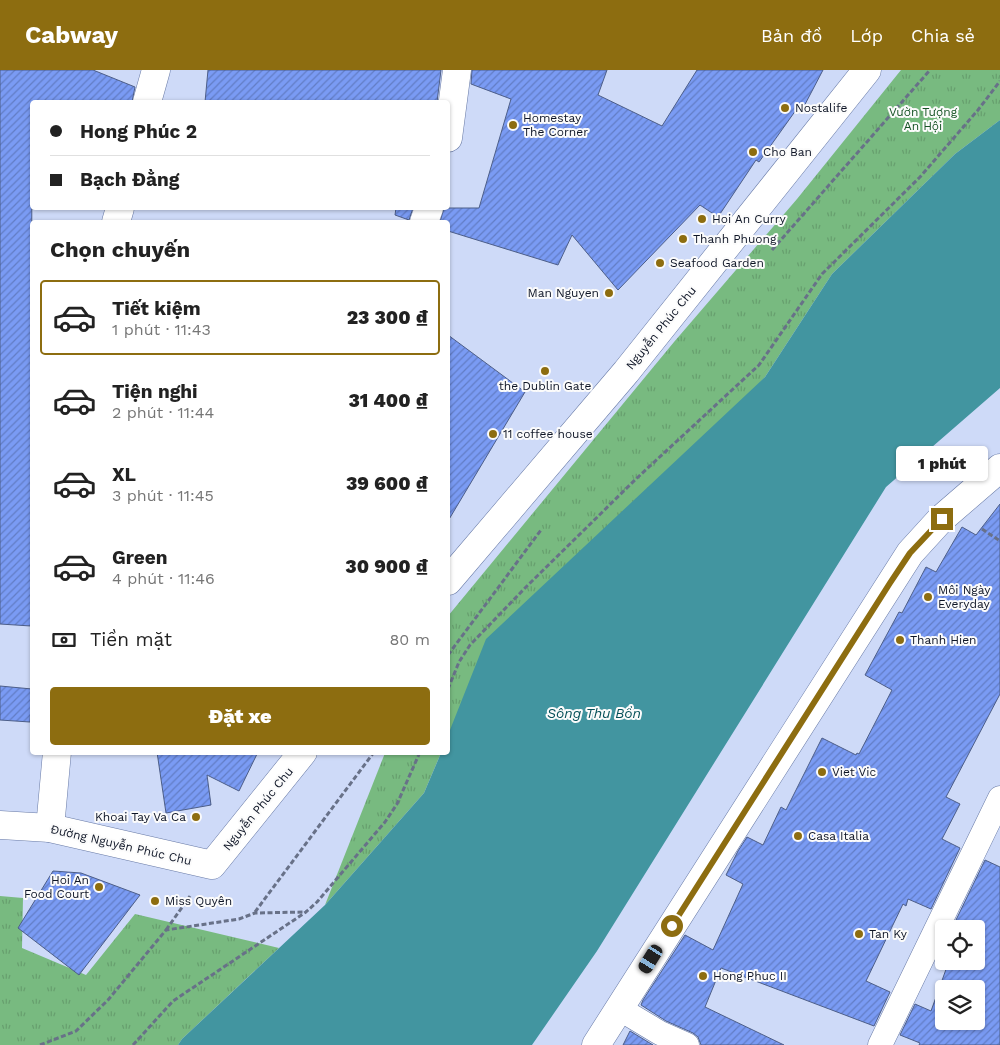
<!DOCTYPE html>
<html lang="vi">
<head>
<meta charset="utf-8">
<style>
  :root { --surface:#fff; --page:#f2f2f2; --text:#222; --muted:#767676; --line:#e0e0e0; --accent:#8d6d10 }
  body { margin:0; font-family:"Work Sans",sans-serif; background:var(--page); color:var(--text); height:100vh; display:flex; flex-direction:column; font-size:19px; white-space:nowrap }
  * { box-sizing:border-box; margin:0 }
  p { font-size:16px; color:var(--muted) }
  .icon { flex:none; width:28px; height:28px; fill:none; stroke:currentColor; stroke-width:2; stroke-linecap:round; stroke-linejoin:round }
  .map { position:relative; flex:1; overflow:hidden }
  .panel { position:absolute; left:30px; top:150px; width:420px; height:535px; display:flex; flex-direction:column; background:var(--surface); border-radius:5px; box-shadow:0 1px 4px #0004 }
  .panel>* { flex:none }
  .banner { position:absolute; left:30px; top:30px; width:420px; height:110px; border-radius:5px; box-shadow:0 1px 4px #0004; display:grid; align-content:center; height:110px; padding:0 20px; background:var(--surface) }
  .controls { position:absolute; left:935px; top:850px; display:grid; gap:10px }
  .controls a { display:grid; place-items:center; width:50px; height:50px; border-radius:5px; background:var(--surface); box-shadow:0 1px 4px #0004; font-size:25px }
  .end { position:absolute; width:22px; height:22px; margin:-11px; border:6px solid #8d6d10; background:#fff; box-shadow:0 0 0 2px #fff }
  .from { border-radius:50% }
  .bubble { position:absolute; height:35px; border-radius:5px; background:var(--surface); box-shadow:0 1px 4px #0004; font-size:16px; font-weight:800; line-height:35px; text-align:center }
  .car { position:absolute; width:15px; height:30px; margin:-15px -8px; border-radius:6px; box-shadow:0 0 4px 1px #0007; background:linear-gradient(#222 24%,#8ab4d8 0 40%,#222 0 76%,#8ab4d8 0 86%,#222 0) }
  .banner b { display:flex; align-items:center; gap:18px; height:48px; font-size:19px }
  .banner b+b { border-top:1px solid var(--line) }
  .banner i { width:12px; height:12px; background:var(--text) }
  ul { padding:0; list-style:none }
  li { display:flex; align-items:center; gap:15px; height:75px; margin:0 10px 8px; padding:0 10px; border:2px solid transparent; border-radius:5px }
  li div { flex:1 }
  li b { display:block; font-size:19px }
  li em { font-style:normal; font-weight:800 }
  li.selected { border-color:var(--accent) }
  li>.icon { width:45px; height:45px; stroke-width:1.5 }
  h2 { padding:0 20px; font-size:22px; line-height:60px }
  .pay { display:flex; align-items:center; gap:12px; height:55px; padding:0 20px; font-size:19px }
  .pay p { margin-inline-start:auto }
  .button { display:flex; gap:10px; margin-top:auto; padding:10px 20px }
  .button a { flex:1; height:58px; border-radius:5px; background:var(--accent); color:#fff; font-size:20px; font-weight:800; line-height:58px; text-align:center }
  header { display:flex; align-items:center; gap:30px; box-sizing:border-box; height:70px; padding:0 25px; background:var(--accent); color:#fff }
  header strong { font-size:24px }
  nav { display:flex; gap:28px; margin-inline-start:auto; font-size:18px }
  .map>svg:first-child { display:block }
  .park { fill:url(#park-tufts) }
  .water { fill:#4295a0 }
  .building { fill:url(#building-hatch); stroke:#4d5e88; fill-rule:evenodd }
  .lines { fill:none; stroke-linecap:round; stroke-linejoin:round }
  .lane-casing { stroke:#687aa6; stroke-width:25 }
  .street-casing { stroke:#687aa6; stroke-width:29 }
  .secondary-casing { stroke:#687aa6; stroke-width:29 }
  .path { stroke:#687188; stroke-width:3; stroke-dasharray:5 2.5; stroke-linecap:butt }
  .lane { stroke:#fff; stroke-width:24 }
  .street { stroke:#fff; stroke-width:28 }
  .secondary { stroke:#fff; stroke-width:28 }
  .route { stroke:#8d6d10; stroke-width:6 }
  .poi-dot { fill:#8d6d10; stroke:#fbfbfb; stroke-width:2 }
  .labels { text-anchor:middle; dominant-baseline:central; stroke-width:4; stroke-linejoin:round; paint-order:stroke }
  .poi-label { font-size:12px; fill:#0e1526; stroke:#fbfbfb; text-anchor:start }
  .park-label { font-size:12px; fill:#155324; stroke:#fbfbfb }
  .street-label { font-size:12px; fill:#0e1526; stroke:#fbfbfb }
  .water-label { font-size:14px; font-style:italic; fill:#055059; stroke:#fbfbfb }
</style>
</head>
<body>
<header>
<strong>Cabway</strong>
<nav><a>Bản đồ</a><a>Lớp</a><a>Chia sẻ</a></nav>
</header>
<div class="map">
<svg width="1000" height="975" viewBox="0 0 1000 975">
  <defs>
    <pattern id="park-tufts" width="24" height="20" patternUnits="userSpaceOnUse" patternTransform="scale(1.25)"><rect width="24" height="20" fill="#78ba80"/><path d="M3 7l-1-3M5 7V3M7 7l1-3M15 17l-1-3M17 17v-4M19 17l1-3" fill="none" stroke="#679f6e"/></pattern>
    <pattern id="building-hatch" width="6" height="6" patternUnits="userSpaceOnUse" patternTransform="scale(1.25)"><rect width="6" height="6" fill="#7a9bf4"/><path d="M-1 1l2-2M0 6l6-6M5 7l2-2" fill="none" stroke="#627dc5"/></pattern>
  </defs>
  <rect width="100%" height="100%" fill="#cedaf8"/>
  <g class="park">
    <path d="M901 0H1000V50L955 84 832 204 765 307 448 665V546L674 272 797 129Z"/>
    <path d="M385 683H441L424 723 325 835Z"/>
    <path d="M0 826 23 828 22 878 86 905 135 844 279 878 182 969 178 975H0Z"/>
  </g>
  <path class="water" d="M1000 50V318L886 417 597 881 532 975H178L182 969 325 835 424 723 441 683 448 682V665L486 569 765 307 832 204 955 84Z"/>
  <g class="building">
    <path d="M0 0H93L135 17 132 32H32L31 556 0 554Z"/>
    <path d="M208 0H441L437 32H205Z"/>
    <path d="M472 0H607L598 25 662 56 697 0H823L801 42 796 40 759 92 756 90 718 147 700 135 618 220 572 165 558 195 448 161V152H440L444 138H479L511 29 471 14Z"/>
    <path d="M396 138H413L409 150 395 145Z"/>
    <path d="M448 265 525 322 448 451Z"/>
    <path d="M1000 434V624L946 727 960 734 942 769 960 778 931 839 908 829 906 836 903 834 866 911 890 922 874 956 721 898 705 937 784 975H701L698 967 693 963 666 951 641 935 643 930 685 865 713 880 743 814 726 805 738 781 747 767 763 775 781 737 786 740 822 668 856 685 857 683 859 684 892 620 865 605 899 542 902 543 926 497 936 502 962 457 976 465Z"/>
    <path d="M0 616 32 619 30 652 0 650Z"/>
    <path d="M157 682H258L239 721 207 705 211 735 166 743Z"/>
    <path d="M985 790 1000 797V975H919L920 973 900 965 915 934 931 941 949 891H976V859H960L962 853 956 850ZM944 919H976V951H944Z"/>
    <path d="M53 801 81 803 140 825 79 905 18 858Z"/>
    <path d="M630 961 653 975H623Z"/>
  </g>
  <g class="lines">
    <g class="lane-casing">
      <g id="lane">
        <path d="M620 939 660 963 687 975"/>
        <path d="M880 975 1000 728"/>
      </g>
    </g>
    <g class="street-casing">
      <g id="street">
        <path d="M147 32 156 0"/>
        <path d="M448 68 457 0"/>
        <path d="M116 152 120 138"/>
        <path d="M424 152 429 138"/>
        <path d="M448 511 626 302 867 0"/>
        <path d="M0 755 50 758 212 795 303 682"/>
        <path d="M50 758 57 682"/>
      </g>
    </g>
    <g class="secondary-casing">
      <path id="secondary" d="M596 975 910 483 941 449 1000 398"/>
    </g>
    <g class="path">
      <path d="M772 180 930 0"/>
      <path d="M982 459 1000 471"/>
      <path d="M448 585 541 460"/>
      <path d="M448 619 459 592 470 575 526 517 637 408 759 295 822 204 920 107 978 40 1000 11"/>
      <path d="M255 842 374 682"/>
      <path d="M166 860 190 826"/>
      <path d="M40 975 76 961 108 930 166 860 239 849 255 843 306 842"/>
      <path d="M133 975 173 931 306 842 317 832 385 752 397 734 420 682"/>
    </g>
    <use href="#lane" class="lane"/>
    <use href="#street" class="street"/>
    <use href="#secondary" class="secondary"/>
  </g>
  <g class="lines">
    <path class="route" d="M672 856 890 513 910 483 942 449"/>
  </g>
  <g class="poi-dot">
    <circle cx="785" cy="38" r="5"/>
    <circle cx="513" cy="55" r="5"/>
    <circle cx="753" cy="82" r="5"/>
    <circle cx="702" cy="149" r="5"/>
    <circle cx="683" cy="169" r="5"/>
    <circle cx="660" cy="193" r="5"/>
    <circle cx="609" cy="223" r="5"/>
    <circle cx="545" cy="301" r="5"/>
    <circle cx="493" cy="364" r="5"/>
    <circle cx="928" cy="527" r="5"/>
    <circle cx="900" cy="570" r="5"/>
    <circle cx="822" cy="702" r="5"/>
    <circle cx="196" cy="747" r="5"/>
    <circle cx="798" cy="766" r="5"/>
    <circle cx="99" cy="817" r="5"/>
    <circle cx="155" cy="831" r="5"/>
    <circle cx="859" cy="864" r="5"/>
    <circle cx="703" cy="906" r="5"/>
  </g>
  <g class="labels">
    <g class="poi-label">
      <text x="795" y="38">Nostalife</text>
      <text x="523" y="48">Homestay<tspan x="523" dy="14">The Corner</tspan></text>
      <text x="763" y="82">Cho Ban</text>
      <text x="712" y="149">Hoi An Curry</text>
      <text x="693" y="169">Thanh Phuong</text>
      <text x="670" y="193">Seafood Garden</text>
      <text x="599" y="223" text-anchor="end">Man Nguyen</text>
      <text x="545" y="316" text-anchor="middle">the Dublin Gate</text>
      <text x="503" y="364">11 coffee house</text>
      <text x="938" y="520">Môi Ngày<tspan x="938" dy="14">Everyday</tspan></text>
      <text x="910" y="570">Thanh Hien</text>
      <text x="832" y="702">Viet Vic</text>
      <text x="186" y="747" text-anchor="end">Khoai Tay Va Ca</text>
      <text x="808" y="766">Casa Italia</text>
      <text x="89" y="810" text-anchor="end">Hoi An<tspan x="89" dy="14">Food Court</tspan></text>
      <text x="165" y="831">Miss Quyên</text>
      <text x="869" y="864">Tan Ky</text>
      <text x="713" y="906">Hong Phuc II</text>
    </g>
    <g class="park-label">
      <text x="923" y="42">Vườn Tượng<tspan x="923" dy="14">An Hội</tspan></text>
    </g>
    <g class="street-label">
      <text transform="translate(661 258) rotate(-51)">Nguyễn Phúc Chu</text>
      <text transform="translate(258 739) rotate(-51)">Nguyễn Phúc Chu</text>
      <text transform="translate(121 775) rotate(13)">Đường Nguyễn Phúc Chu</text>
    </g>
    <g class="water-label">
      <text x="594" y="643">Sông Thu Bồn</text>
    </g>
  </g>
</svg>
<div class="controls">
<a><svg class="icon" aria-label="locate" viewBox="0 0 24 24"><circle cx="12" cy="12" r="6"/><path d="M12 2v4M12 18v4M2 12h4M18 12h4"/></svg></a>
<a><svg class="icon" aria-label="layers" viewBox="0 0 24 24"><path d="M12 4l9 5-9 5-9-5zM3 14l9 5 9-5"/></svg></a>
</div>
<i class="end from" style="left:672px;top:856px"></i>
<i class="end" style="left:942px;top:449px"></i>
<div class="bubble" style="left:896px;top:376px;width:92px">1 phút</div>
<i class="car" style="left:651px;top:889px;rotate:212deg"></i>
<div class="banner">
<b><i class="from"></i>Hong Phúc 2</b>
<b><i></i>Bạch Đằng</b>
</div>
<section class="panel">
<h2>Chọn chuyến</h2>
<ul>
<li class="selected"><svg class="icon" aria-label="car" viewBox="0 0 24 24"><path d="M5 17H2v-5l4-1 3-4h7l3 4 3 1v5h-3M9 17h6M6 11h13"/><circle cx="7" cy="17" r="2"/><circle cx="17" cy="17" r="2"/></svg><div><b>Tiết kiệm</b><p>1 phút · 11:43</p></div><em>23 300 ₫</em></li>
<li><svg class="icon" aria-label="car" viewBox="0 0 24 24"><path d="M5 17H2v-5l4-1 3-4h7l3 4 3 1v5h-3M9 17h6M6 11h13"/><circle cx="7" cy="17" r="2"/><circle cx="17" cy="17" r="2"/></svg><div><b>Tiện nghi</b><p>2 phút · 11:44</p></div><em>31 400 ₫</em></li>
<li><svg class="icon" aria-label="car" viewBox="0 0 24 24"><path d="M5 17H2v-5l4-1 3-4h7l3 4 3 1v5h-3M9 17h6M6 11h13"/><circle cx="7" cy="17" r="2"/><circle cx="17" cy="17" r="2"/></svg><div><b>XL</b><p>3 phút · 11:45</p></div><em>39 600 ₫</em></li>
<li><svg class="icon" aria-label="car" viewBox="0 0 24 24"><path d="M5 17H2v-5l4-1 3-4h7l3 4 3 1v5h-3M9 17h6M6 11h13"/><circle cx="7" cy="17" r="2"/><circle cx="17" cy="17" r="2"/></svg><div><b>Green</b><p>4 phút · 11:46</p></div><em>30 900 ₫</em></li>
</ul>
<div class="pay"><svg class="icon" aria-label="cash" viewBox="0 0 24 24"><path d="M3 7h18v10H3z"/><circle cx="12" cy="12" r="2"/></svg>Tiền mặt<p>80 m</p></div>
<div class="button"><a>Đặt xe</a></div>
</section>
</div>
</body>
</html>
